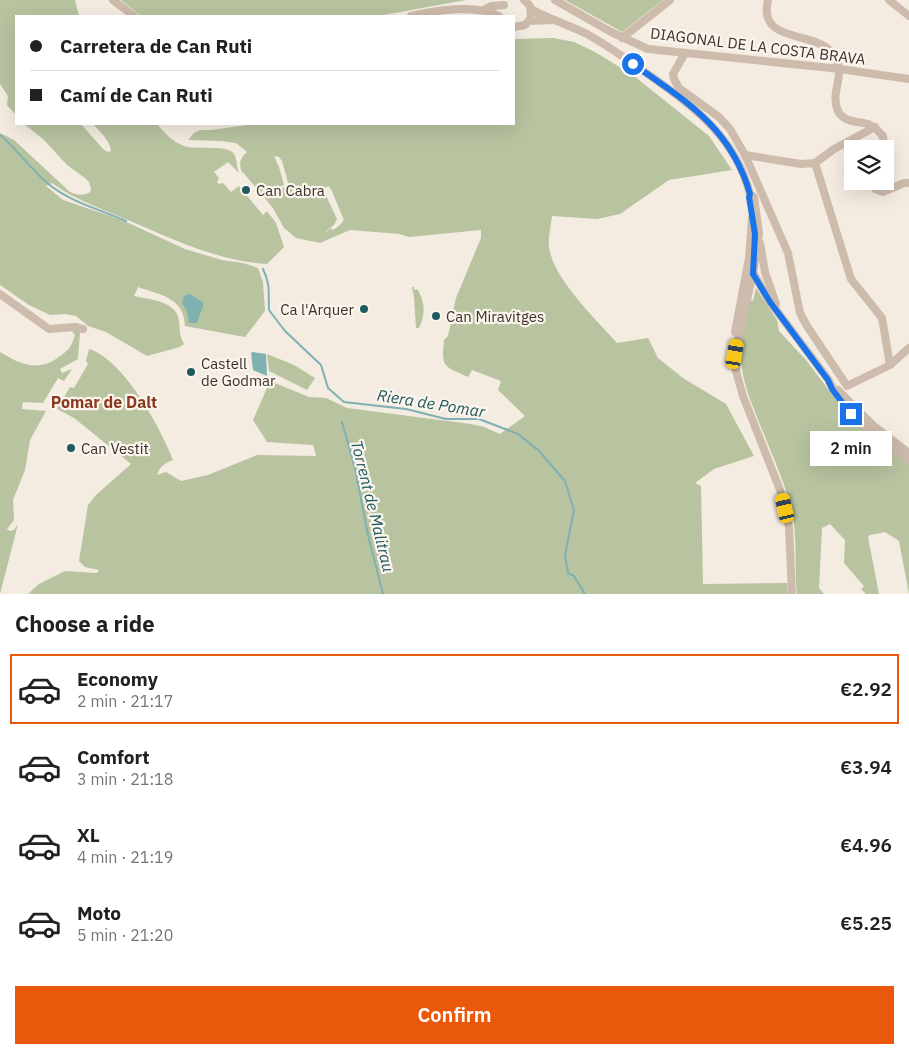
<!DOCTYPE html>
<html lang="en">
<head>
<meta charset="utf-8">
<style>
  :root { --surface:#fff; --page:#f2f2f2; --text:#202124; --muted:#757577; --line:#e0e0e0; --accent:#ea580c }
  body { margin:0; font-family:"IBM Plex Sans",sans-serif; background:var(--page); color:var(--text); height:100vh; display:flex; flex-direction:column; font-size:19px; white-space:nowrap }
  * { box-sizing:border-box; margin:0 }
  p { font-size:16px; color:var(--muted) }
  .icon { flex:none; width:28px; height:28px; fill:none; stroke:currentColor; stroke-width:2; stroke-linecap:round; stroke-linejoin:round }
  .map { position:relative; height:594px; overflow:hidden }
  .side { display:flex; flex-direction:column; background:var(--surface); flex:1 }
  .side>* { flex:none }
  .banner { position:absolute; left:15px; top:15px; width:500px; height:110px; border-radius:0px; box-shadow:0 5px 20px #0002; display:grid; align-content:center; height:110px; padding:0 15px; background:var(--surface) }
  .fabs { position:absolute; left:844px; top:140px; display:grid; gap:10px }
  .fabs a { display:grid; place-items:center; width:50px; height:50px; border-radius:0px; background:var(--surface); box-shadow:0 5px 20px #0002; font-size:25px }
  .end { position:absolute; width:22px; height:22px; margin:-11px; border:6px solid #1a73e8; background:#fff; box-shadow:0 0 0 2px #fff }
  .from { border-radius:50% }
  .bubble { position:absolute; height:35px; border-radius:0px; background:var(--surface); box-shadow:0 5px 20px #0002; font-size:16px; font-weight:600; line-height:35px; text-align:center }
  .car { position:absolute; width:15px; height:30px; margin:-15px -8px; border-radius:6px; box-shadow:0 0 4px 1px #0007; background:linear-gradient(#f5c518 24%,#345 0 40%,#f5c518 0 76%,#345 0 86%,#f5c518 0) }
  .banner b { display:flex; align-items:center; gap:18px; height:48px; font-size:19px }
  .banner b+b { border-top:1px solid var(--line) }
  .banner i { width:12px; height:12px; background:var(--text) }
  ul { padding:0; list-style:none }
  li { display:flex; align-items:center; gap:15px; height:70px; margin:0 10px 8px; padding:0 5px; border:2px solid transparent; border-radius:0px }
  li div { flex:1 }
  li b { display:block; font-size:19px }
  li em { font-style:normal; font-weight:600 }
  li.on { border-color:var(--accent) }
  li>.icon { width:45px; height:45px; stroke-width:1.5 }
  h2 { padding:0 15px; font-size:22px; line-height:60px }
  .button { display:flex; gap:10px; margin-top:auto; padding:10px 15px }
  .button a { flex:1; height:58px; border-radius:0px; background:var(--accent); color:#fff; font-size:20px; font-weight:600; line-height:58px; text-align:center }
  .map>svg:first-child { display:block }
  .green { fill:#b8c4a0; fill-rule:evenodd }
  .water { fill:#7fb0b2 }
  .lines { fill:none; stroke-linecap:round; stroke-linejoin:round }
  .stream { stroke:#7fb0b2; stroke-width:2 }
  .minor { stroke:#cdbbac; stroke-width:8 }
  .route { stroke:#1a73e8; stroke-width:6 }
  .poi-dot { fill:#1f5a5e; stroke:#fbf5ee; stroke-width:2 }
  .labels { text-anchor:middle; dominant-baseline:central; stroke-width:4.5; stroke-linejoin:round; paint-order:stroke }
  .street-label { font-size:15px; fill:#3b302b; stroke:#fbf5ee }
  .poi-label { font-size:15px; fill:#3b302b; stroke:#fbf5ee; text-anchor:start }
  .neighbourhood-label { font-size:16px; font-weight:bold; fill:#8c3b22; stroke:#fbf5ee }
  .water-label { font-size:16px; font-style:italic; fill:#1f5a5e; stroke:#fbf5ee }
</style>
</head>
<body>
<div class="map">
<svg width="909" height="594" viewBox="0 0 909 594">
  <rect width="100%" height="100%" fill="#f4ebe1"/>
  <g class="green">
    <path d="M0 0H75L79 16H16V115L7 105 8 96 0 84Z"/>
    <path d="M121 0H466L378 16H141Z"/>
    <path d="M565 0H663L622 32Z"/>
    <path d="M553 38 574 42 595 52 634 76 709 136 732 170 669 180 620 214 597 219 552 216C551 225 548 238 549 247 553 279 596 319 617 343L648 338 658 358 683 378 726 404 754 456 714 469 695 483 701 486 703 584 787 583 788 594H28L39 584 65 571 97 573 99 570 85 567 79 561 88 505 96 495 131 464 74 418 57 409 70 387 74 388 88 364 86 361 89 349C123 359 161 428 173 460 165 463 160 466 157 475L166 472 181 481 208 475 257 455 316 456 313 445 267 442 253 420 270 381 309 397 326 398 347 408 471 424 484 427 500 434 525 416 498 390 501 381 472 370 468 377C444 366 441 368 444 340L448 336 456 298 481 238V230L409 237 400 234 350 230 320 243 296 238 284 228 273 208 241 170C239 162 241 157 247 152L236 143 222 141 188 140 194 133 200 130H211L254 124H514V39ZM274 156 279 157 282 161 289 186 275 190 274 189 284 185 279 167ZM328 186 331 189 344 220 340 225 333 230 331 228 326 232H325L334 225 337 219 323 189Z"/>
    <path d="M24 124H81L103 149 108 152 111 151C110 140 100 132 93 124H157C166 134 174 144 188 147 197 149 230 145 234 154 237 159 237 168 239 173L228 162 214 172 219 178 217 182 219 184 223 183 231 192 239 186 263 215 267 211 276 223 284 247 267 264C218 261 172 239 128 220 102 209 75 200 52 183L46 186 63 200 122 220 185 249 222 260 243 263 258 268 263 282 265 311 245 337 185 326C184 297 160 295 138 287L134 296C151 300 177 301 179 321 180 330 179 335 184 344L180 347 147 356 106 332 88 326 76 316 65 314 50 315 29 305 0 285V133L14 140 70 192C76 195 84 196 90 192L91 189 89 182 85 178 67 165 44 140Z"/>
    <path d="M412 287H414V290L417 289C425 301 426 314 419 328H416L414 297Z"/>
    <path d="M756 288 777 320 779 331 806 360 831 393 909 463V594L899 541 885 532 870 535 868 537 879 594H866L861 589 864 586 844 563 845 540 830 524 822 528 819 588 824 594H797C794 565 798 536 791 507 783 478 770 450 759 422 752 404 744 386 742 368 739 344 744 323 750 300L753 301Z"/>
    <path d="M76 329 80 332 78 359 60 369 62 373 72 369 64 381 58 378 43 403 23 402 22 409 46 411 30 440 25 470 13 500 14 520 7 529 10 531 14 530 18 524 0 594V352C18 363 36 372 56 359 68 351 71 348 75 335L71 330Z"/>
    <path d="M267 354 294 365 315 378 307 390 269 371Z"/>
  </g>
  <g class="water">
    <path d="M190 294 204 303 197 323H189L187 311 182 303 184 296Z"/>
    <path d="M253 352 266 354 267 376 253 370 251 353Z"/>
  </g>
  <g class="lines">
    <g class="stream">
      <path d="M0 135C17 149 30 168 46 182 69 202 99 209 126 221"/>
      <path d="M263 269C271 285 268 294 269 310L285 331 321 365 328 388 344 402 406 409 446 419H479L518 434 539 451 565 481 574 510 565 555 568 573 574 576 585 594"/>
      <path d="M342 422 355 468 368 535 383 594"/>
    </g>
    <g class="minor">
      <path d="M113 0 134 16"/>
      <path d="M555 0 611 32 648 49 840 69 909 79"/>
      <path d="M768 0C758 42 808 31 828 49 852 70 828 90 838 111 844 123 858 121 868 124 875 127 878 131 883 136L884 149"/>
      <path d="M889 0 909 16"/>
      <path d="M531 9C549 19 569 25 587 34 607 45 626 59 645 72 692 106 735 135 750 194L754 197 759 233 753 273 735 354"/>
      <path d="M483 10 491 6 504 5"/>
      <path d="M411 16C436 10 476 4 499 16"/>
      <path d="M529 21 553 20"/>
      <path d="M514 27 525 25 531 18 530 6 524 0"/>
      <path d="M622 38 670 0"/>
      <path d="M685 53 673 74 674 79 679 88 719 117 730 129 745 155 788 253 800 313 807 326 847 386 890 365 909 348"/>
      <path d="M745 155 801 164 815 163"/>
      <path d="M815 163 851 279 882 318 890 365"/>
      <path d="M815 163 834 149 875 127"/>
      <path d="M871 181 875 189 883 192 904 183H909"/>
      <path d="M760 243 765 272 776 304"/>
      <path d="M753 272 770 302 828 379C847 418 877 435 909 461"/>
      <path d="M0 294 49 329 75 327 83 329"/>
      <path d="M735 332 749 258 752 218"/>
      <path d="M734 350 736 371 743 396 780 490 789 527 792 594"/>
      <path d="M838 390 875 427 909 453"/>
    </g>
  </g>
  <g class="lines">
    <path class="route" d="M633 64C686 101 731 128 750 194L749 197 755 234 753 274 770 302 828 380 832 389 851 414"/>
  </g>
  <g class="poi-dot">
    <circle cx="246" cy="190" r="5"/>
    <circle cx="364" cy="309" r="5"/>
    <circle cx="436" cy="316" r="5"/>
    <circle cx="191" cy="372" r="5"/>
    <circle cx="71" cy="448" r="5"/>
  </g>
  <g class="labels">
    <g class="street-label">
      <text transform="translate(758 46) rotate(7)">DIAGONAL DE LA COSTA BRAVA</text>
    </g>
    <g class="poi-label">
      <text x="256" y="190">Can Cabra</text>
      <text x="354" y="309" text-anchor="end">Ca l'Arquer</text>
      <text x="446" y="316">Can Miravitges</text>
      <text x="201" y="363">Castell<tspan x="201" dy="17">de Godmar</tspan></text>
      <text x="81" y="448">Can Vestit</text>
    </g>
    <g class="neighbourhood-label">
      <text x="104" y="402">Pomar de Dalt</text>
    </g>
    <g class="water-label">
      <text transform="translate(431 403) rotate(9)">Riera de Pomar</text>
      <text transform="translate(373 506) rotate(76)">Torrent de Malitrau</text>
    </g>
  </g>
</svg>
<div class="fabs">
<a><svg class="icon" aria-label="layers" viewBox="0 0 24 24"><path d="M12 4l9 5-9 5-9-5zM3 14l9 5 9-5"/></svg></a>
</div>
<i class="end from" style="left:633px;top:64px"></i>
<i class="end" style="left:851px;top:414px"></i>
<div class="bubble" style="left:810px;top:431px;width:82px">2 min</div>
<i class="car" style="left:735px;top:354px;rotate:10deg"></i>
<i class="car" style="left:785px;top:508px;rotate:347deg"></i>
<div class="banner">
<b><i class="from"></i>Carretera de Can Ruti</b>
<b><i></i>Camí de Can Ruti</b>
</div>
</div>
<section class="side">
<h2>Choose a ride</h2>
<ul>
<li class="on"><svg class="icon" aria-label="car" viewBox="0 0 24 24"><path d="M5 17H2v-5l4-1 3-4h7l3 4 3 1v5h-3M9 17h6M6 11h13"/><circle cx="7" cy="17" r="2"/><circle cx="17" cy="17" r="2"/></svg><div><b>Economy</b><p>2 min · 21:17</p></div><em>€2.92</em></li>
<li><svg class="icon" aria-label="car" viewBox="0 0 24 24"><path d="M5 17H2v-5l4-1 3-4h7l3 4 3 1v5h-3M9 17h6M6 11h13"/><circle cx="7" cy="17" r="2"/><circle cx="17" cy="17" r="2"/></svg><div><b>Comfort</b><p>3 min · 21:18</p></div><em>€3.94</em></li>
<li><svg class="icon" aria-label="car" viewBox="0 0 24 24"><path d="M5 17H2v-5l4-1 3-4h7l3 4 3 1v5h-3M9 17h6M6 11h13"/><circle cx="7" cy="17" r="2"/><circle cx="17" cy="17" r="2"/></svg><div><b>XL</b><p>4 min · 21:19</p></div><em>€4.96</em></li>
<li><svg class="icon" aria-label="car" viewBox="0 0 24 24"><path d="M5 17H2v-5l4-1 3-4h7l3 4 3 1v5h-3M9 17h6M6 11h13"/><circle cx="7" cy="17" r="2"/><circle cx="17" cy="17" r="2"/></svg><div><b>Moto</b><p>5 min · 21:20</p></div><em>€5.25</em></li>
</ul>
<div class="button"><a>Confirm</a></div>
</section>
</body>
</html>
